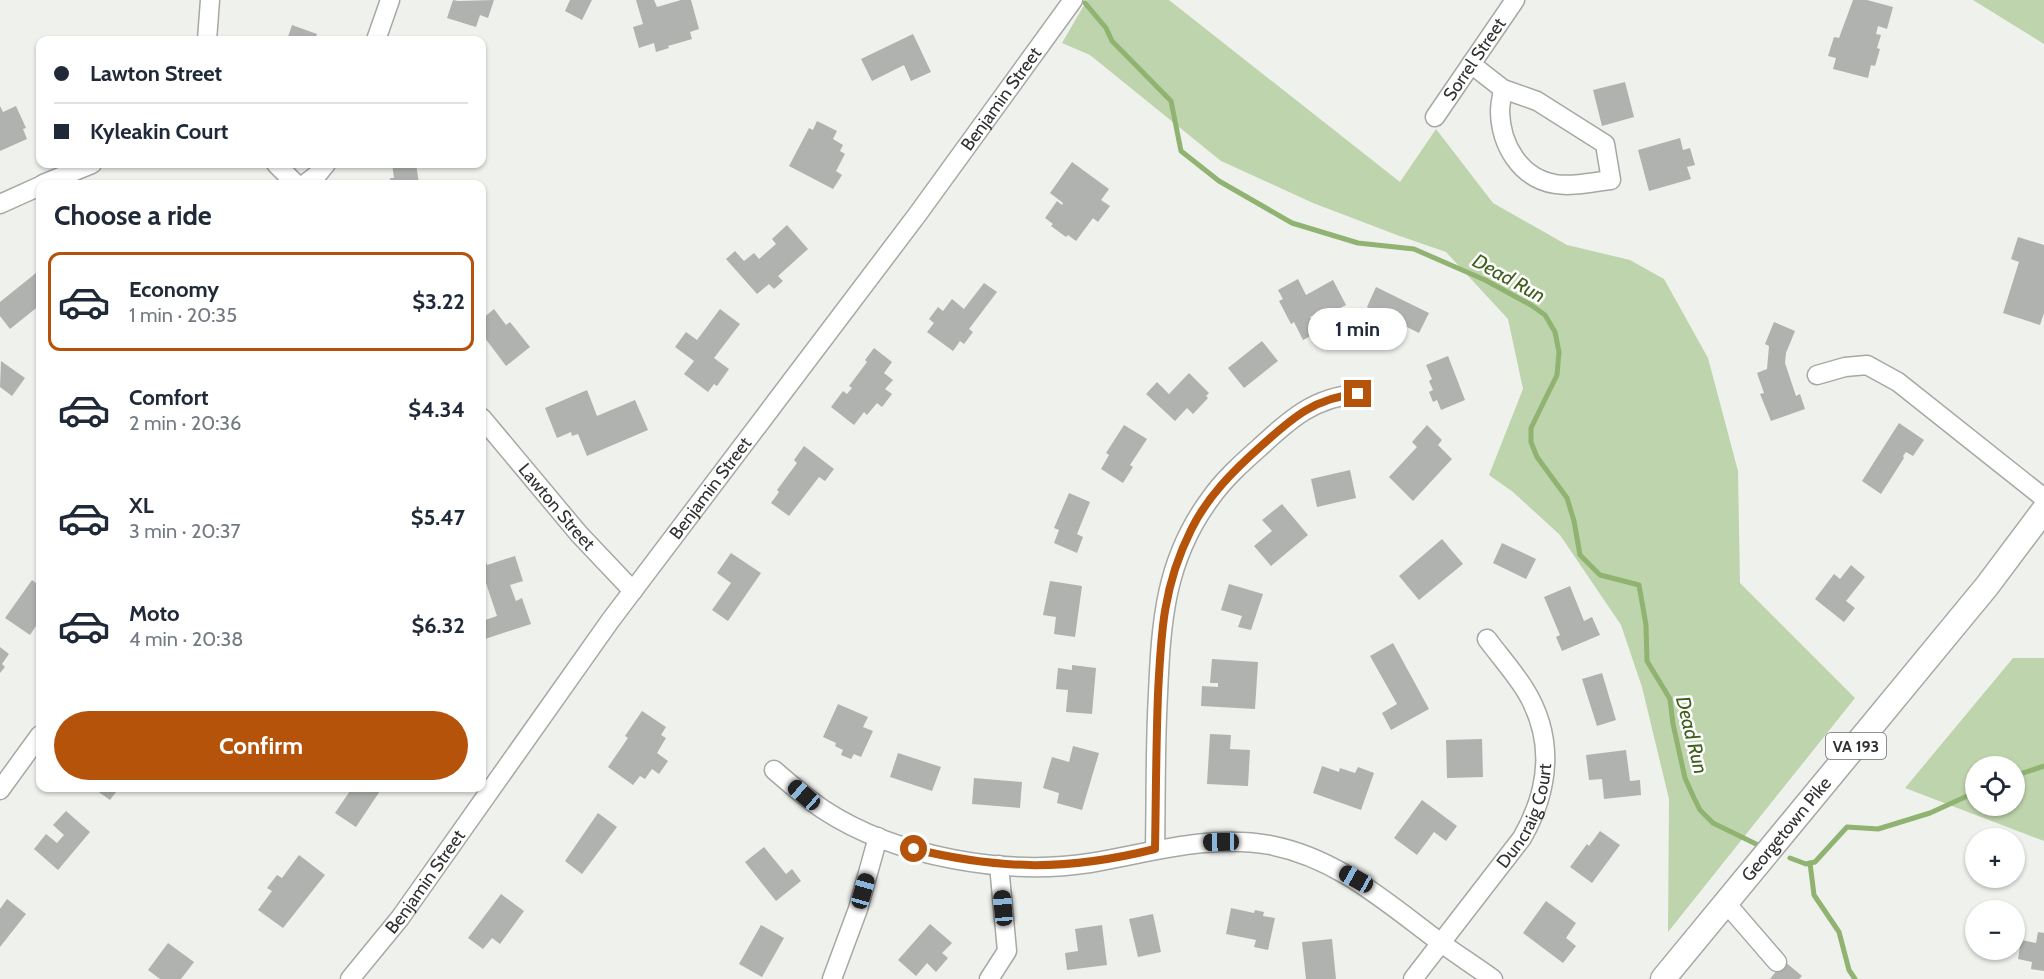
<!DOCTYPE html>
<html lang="en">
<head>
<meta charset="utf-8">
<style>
  :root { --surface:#fff; --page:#f2f2f3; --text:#1f2937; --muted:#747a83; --line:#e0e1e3; --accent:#b45309 }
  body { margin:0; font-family:Cabin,sans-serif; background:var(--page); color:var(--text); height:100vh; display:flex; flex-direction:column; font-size:22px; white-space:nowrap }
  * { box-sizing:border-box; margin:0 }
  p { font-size:20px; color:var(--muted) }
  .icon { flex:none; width:33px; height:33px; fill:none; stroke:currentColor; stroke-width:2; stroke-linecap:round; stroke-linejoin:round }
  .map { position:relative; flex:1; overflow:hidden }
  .details { position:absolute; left:36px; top:180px; width:450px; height:612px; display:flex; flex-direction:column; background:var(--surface); border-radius:12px; box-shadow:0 2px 4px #0004 }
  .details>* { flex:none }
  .hud { position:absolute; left:36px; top:36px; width:450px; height:132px; border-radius:12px; box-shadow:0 2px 4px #0004; display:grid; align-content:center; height:132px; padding:0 18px; background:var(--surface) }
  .fabs { position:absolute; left:1965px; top:756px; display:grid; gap:12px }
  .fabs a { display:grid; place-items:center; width:60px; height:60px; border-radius:50%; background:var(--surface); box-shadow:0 2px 4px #0004; font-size:30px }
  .end { position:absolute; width:27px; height:27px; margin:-14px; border:8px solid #b45309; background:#fff; box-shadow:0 0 0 3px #fff }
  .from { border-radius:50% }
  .bubble { position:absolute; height:42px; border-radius:21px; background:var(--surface); box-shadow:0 2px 4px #0004; font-size:20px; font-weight:700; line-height:42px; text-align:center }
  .car { position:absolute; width:18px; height:36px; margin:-18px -9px; border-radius:8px; box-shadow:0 0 4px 2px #0007; background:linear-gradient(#222 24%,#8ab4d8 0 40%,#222 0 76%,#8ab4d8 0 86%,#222 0) }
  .hud b { display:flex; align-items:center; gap:21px; height:57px; font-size:22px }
  .hud b+b { border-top:2px solid var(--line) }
  .hud i { width:15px; height:15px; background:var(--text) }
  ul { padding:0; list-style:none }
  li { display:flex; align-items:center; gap:18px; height:99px; margin:0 12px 9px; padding:0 6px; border:3px solid transparent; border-radius:12px }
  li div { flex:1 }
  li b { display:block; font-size:22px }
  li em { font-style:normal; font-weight:700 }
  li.current { border-color:var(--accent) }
  li>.icon { width:54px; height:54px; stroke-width:1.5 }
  h2 { padding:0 18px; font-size:27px; line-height:72px }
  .action { display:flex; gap:12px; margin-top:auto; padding:12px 18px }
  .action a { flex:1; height:69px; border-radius:36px; background:var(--accent); color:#fff; font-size:24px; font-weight:700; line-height:69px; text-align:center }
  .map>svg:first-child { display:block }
  .green { fill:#bed4ac; fill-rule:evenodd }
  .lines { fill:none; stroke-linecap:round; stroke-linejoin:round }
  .stream { stroke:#90b371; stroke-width:5 }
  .building { fill:#b0b2af }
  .minor-casing { stroke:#a6a8a5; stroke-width:21 }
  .major-casing { stroke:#a6a8a5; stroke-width:27 }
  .minor { stroke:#fff; stroke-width:18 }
  .major { stroke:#fff; stroke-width:24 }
  .route { stroke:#b45309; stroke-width:8 }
  .labels { text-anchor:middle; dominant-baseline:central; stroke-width:5; stroke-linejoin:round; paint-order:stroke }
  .shield { fill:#fff; stroke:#6e6f6e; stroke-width:1.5 }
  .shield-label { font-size:16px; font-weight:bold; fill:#303130 }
  .street-label { font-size:18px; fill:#303130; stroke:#fff }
  .water-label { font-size:20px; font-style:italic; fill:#3f5f1c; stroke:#fff }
</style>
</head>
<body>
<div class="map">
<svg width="2044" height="979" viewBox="0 0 2044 979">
  <rect width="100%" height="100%" fill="#eff1ed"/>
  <g class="green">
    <path d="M1087 0H1169L1400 182 1436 129 1493 203 1567 245 1630 260 1664 279 1708 358 1738 471 1740 583 1855 698 1668 932 1669 799 1642 687 1621 625 1560 535 1513 492 1489 475 1523 389 1508 319 1446 252 1397 235 1313 203 1221 161 1090 55 1062 43Z"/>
    <path d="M1973 0H2044V44L2036 39Z"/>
    <path d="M2013 658H2044V841L1905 788ZM2014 766V806H1976V766Z"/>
  </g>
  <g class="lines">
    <g class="stream">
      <path d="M1085 3 1106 28 1112 41 1171 101 1181 151 1219 181 1292 223 1358 243 1414 249 1485 280 1531 305 1545 315 1555 332 1559 352 1557 375 1531 428V442L1537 457 1567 498 1574 521 1580 555 1600 575 1639 585 1646 625 1647 661 1670 699 1673 724 1685 778 1694 798 1700 810 1713 823 1756 844"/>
      <path d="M2014 776 2044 766"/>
      <path d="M1790 858 1806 864 1815 862 1847 827 1878 829 1930 813 1976 792"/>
      <path d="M1810 863 1814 895 1839 932 1849 970 1855 979"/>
    </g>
  </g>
  <g class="building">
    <path d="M453 0 458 1 494 0 488 18 480 15 476 27 447 18Z"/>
    <path d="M570 0H592L582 20 565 11Z"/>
    <path d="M636 0H654L657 7 681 0H691L699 29 690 32 692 39 668 46 669 48 656 52 654 43 639 48 633 27 643 24Z"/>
    <path d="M1853 0H1867L1893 7 1887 29 1878 26 1876 34 1881 35 1877 48 1880 49 1875 66 1871 65 1868 78 1833 69 1836 58 1828 56 1834 37 1839 38Z"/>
    <path d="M292 25 317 34 315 40H287Z"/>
    <path d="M913 34 931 72 911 81 904 65 872 81 861 59Z"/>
    <path d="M1625 82 1634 117 1602 126 1593 90Z"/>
    <path d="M0 106 3 112 16 106 26 128 23 129 27 139 0 151Z"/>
    <path d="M817 121 837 131 833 139 843 145 840 151 845 154 836 171 842 175 833 189 789 166 809 128 813 130Z"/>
    <path d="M1680 138 1683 150 1690 148 1695 165 1687 167 1691 179 1649 191 1638 150Z"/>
    <path d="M1072 162 1109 189 1101 200 1110 206 1098 222 1093 218 1076 241 1068 235 1066 237 1051 226 1053 224 1045 218 1057 201 1062 205 1063 203 1050 193Z"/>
    <path d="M392 164H416L419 183 436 181V184H391L390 178H394Z"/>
    <path d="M787 225 808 249 778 276 783 281 774 289 769 284 757 294 726 259 735 251 744 261 754 253 759 259 776 244 772 239Z"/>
    <path d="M2018 237 2044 245V313L2040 325 2003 313 2019 262 2011 259Z"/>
    <path d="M36 273 40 279V305L10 329 0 316V302Z"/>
    <path d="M1298 279 1306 295 1333 280 1346 305 1319 319 1316 314 1310 317 1318 332 1303 340 1294 322 1291 324 1279 301 1283 299 1278 290Z"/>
    <path d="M984 283 997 292 969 329 973 332 964 344 960 341 953 351 927 332 934 323 929 319 938 307 943 311 952 299 964 309Z"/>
    <path d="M1376 287 1429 313 1419 333 1367 307Z"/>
    <path d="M494 309 506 325 510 322 530 347 506 366 482 334V319Z"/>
    <path d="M720 309 740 324 714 358 729 369 717 386 714 384 708 392 684 374 694 361 675 347 686 332 697 340Z"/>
    <path d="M1774 322 1795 331 1786 353 1785 363 1796 396 1800 394 1805 409 1771 421 1760 394 1764 393 1757 373 1767 369 1769 346 1765 344Z"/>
    <path d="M1262 341 1278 361 1244 388 1228 368Z"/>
    <path d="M874 348 892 362 884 373 893 380 885 389 892 394 882 407 877 403 867 415 864 412 854 425 831 407 843 391 847 394 852 388 849 386 867 362 865 360Z"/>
    <path d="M1448 356 1465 400 1441 410 1437 400 1433 402 1429 392 1433 390 1429 381 1432 379 1426 365Z"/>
    <path d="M1 361 25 378 12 396 0 387Z"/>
    <path d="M1189 373 1209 393 1206 396 1208 398 1193 414 1187 408 1175 421 1146 394 1157 382 1169 394Z"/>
    <path d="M587 390 597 416 635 400 648 430 587 456 578 434 572 436 571 432 557 438 545 408Z"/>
    <path d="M1899 423 1924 440 1913 456 1906 452 1903 456 1904 458 1881 494 1862 481Z"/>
    <path d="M1124 425 1147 439 1130 465 1133 467 1123 483 1101 469 1109 455 1106 453Z"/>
    <path d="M1427 425 1442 440 1438 445 1452 459 1413 501 1389 477 1417 447 1412 442Z"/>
    <path d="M804 446 834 469 825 481 819 477 789 516 771 503 779 492 777 490 797 463 794 460Z"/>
    <path d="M1350 470 1356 498 1317 507 1311 479Z"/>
    <path d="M1069 493 1090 502 1077 534 1083 537 1077 553 1054 543 1059 530 1054 528Z"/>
    <path d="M1282 504 1308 535 1271 566 1254 546 1272 531 1262 520Z"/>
    <path d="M1442 539 1463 564 1419 600 1399 576Z"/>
    <path d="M1502 543 1536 559 1526 579 1493 563Z"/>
    <path d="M482 549 487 565 515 556 523 581 510 585 516 601 522 598 531 624 485 639 482 621 497 616 485 580 482 582Z"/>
    <path d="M731 553 761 573 728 621 712 610 731 583 717 573Z"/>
    <path d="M1851 565 1865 577 1846 601 1855 608 1844 622 1815 599 1834 574 1840 579Z"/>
    <path d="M32 580 40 586V620L30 635 5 618Z"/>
    <path d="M1050 581 1082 586 1075 637 1054 634 1056 617 1043 615Z"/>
    <path d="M1229 584 1263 594 1251 630 1238 627 1242 616 1221 610Z"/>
    <path d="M1570 586 1584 621 1592 617 1600 635 1562 651 1556 637 1560 635 1544 597Z"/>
    <path d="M1393 643 1429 709 1391 730 1382 713 1397 704 1370 656Z"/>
    <path d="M0 647 9 654 2 664 5 667 0 673Z"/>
    <path d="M1212 659 1258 662 1255 709 1201 706 1202 686 1218 687V683H1210Z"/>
    <path d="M1072 665 1096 668 1092 714 1066 712 1068 690 1056 689 1058 668 1072 670Z"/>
    <path d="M1602 673 1616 720 1597 726 1582 679Z"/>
    <path d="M838 704 868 717 863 727 873 731 861 757 854 754 851 759 841 755 843 750 835 746 836 743 823 737Z"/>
    <path d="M642 711 666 727 661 735 666 738 657 753 668 761 659 774 652 769 645 779 640 776 633 785 608 767 628 738 625 736Z"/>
    <path d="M1210 734 1231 735 1230 749 1250 750 1248 786 1207 784Z"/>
    <path d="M1482 739 1483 777 1447 778 1446 740Z"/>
    <path d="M1073 746 1099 753 1082 810 1057 803 1059 793 1043 788 1052 757 1069 762Z"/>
    <path d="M1626 750 1630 781 1640 780 1641 795 1604 799 1602 779 1589 780 1586 755Z"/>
    <path d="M898 753 941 767 932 791 890 777Z"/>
    <path d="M1322 766 1339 772 1340 768 1355 773 1358 767 1374 773 1361 810 1313 793Z"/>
    <path d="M974 778 1022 782 1020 808 972 804Z"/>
    <path d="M93 788H119L110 800Z"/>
    <path d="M352 788H382L356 827 335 813Z"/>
    <path d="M1422 800 1457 826 1446 841 1434 832 1417 855 1394 838Z"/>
    <path d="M66 811 90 832 58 870 34 849 46 834 57 843 64 835 53 825Z"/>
    <path d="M598 813 617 827 582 874 565 861Z"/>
    <path d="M1600 831 1620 845 1592 883 1570 867 1587 844 1589 846Z"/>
    <path d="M764 847 786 874 792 869 801 881 776 901 745 862Z"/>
    <path d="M299 855 325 875 283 928 258 910 272 891 267 888 277 875 282 878Z"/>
    <path d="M501 894 524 911 500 944 492 938 483 949 468 938Z"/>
    <path d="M7 899 26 914 0 947V909Z"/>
    <path d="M1546 901 1576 923 1566 938 1576 946 1563 963 1523 933Z"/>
    <path d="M1231 908 1254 913 1255 910 1264 912 1263 916 1275 918 1268 950 1254 947 1256 940 1226 934Z"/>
    <path d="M1153 914 1161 952 1138 957 1129 919Z"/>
    <path d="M930 924 952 943 942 953 948 958 936 972 927 963 916 976 898 960Z"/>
    <path d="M761 925 784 938 762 977 739 964Z"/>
    <path d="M1102 925 1107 965 1067 970 1065 953 1078 951 1075 929Z"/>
    <path d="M2038 932 2044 933V971L2031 969 2032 962 2018 959 2021 940 2036 943Z"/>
    <path d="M1332 939 1336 979H1306L1302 942Z"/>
    <path d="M168 943 194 962 181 979H160L148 970Z"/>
    <path d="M1784 961 1802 976 1799 979H1770Z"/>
  </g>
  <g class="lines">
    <g class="minor-casing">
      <g id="minor">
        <path d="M207 40 210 0"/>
        <path d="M376 40 390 0"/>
        <path d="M1471 64 1503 89C1502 96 1500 104 1500 112 1501 145 1520 178 1555 184 1573 187 1592 182 1611 180L1605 144 1537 101 1503 89"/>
        <path id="s1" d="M1435 117 1515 0"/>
        <path d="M276 164 296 184"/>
        <path d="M43 184 92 164"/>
        <path d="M305 184 317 175 326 164"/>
        <path d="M0 204 40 186"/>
        <path d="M1817 375 1845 367 1867 365 1898 382 2044 498"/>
        <path id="s2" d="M482 418 579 534 633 591"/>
        <path d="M774 770C790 784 806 798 824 810 896 857 1006 876 1090 863 1150 853 1208 834 1270 845 1338 858 1387 903 1441 943 1458 955 1476 967 1493 979"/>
        <path d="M0 790 40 735"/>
        <path d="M1155 849C1156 798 1155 746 1158 694 1161 622 1165 560 1210 499 1224 479 1242 463 1260 447 1290 419 1315 397 1357 394"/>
        <path d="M1726 903 1777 962"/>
        <path id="s3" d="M350 979 400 918 610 621 917 215 1073 0"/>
        <path d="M832 979 858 909 878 837"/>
        <path d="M989 979 1007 951 999 865"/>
        <path id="s4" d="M1413 979 1522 838C1550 789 1555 737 1524 688 1513 671 1499 655 1487 639"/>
      </g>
    </g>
    <g class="major-casing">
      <g id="major">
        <path id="s5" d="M1663 979 1987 586 2044 510"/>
      </g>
    </g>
    <use href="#minor" class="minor"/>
    <use href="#major" class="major"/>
  </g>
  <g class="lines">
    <path class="route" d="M914 849C1002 870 1067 871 1155 849 1156 798 1156 746 1158 694 1161 633 1163 586 1191 530 1207 497 1233 471 1260 447 1291 419 1315 397 1358 394"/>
  </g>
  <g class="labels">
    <rect class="shield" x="1826" y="733" width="60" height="26" rx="4.5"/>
    <g class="shield-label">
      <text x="1856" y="746">VA 193</text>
    </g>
    <g class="street-label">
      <text stroke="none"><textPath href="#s1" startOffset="70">Sorrel Street</textPath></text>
      <text stroke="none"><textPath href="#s3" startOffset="1095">Benjamin Street</textPath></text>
      <text stroke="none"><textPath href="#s3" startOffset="609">Benjamin Street</textPath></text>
      <text stroke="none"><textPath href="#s2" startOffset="116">Lawton Street</textPath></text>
      <text stroke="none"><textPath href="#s4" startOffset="200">Duncraig Court</textPath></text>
      <text stroke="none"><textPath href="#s5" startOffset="194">Georgetown Pike</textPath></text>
      <text stroke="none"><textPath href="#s3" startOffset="123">Benjamin Street</textPath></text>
    </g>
    <g class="water-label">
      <text transform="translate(1509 278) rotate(29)">Dead Run</text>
      <text transform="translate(1692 735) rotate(76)">Dead Run</text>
    </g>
  </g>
</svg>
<div class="fabs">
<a><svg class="icon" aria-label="locate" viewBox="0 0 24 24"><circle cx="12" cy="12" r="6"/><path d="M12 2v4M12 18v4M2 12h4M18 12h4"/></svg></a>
<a>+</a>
<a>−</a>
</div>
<i class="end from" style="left:914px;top:849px"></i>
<i class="end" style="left:1358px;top:394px"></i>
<div class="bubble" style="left:1308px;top:308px;width:99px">1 min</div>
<i class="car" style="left:804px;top:795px;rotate:311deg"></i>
<i class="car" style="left:1221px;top:842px;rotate:269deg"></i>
<i class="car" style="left:1356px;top:879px;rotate:299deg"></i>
<i class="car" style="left:863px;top:891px;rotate:16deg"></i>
<i class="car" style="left:1003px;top:908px;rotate:355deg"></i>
<div class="hud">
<b><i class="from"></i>Lawton Street</b>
<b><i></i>Kyleakin Court</b>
</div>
<section class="details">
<h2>Choose a ride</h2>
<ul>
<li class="current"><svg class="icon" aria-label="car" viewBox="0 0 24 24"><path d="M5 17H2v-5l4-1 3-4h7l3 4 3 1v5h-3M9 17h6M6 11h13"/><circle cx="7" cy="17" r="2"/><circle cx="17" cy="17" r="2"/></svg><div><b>Economy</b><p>1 min · 20:35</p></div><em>$3.22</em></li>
<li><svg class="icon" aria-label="car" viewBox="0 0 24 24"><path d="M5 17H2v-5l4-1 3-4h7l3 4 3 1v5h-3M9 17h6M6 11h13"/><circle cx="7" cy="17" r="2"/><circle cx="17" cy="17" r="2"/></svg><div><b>Comfort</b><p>2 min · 20:36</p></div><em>$4.34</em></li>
<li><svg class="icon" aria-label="car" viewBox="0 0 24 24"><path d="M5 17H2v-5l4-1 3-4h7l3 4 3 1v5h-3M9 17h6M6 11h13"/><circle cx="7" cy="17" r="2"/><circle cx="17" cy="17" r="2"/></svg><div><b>XL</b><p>3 min · 20:37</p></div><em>$5.47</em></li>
<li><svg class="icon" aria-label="car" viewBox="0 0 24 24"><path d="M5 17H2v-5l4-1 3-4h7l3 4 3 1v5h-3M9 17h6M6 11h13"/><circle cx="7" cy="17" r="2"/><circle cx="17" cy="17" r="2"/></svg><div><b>Moto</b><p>4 min · 20:38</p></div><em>$6.32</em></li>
</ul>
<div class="action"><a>Confirm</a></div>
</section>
</div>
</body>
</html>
